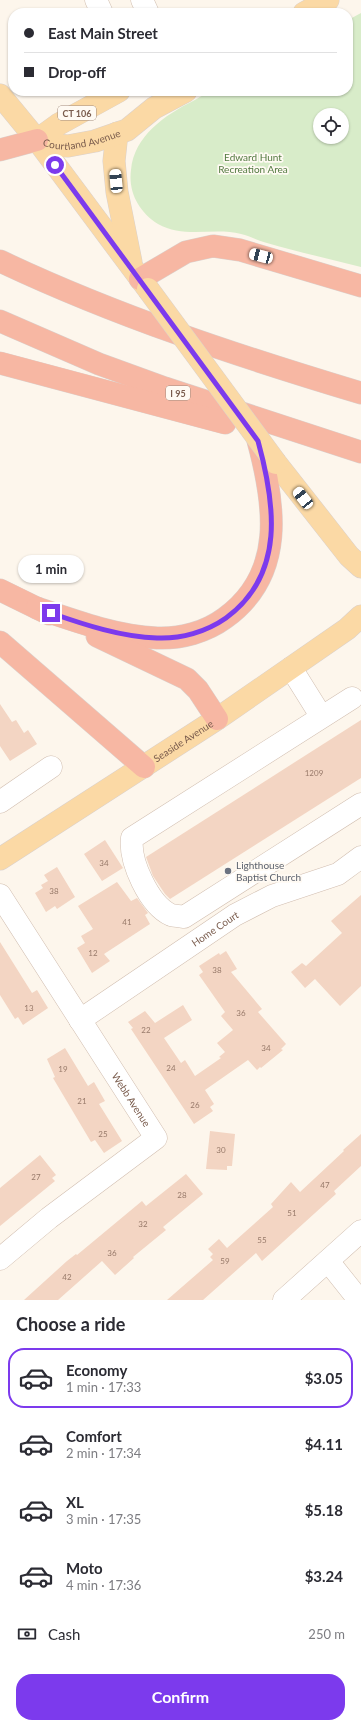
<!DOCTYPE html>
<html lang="en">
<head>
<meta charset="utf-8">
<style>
  :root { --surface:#fff; --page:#f7f7f7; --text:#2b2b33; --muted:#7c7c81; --line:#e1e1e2; --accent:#7c3aed }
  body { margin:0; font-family:Lato,sans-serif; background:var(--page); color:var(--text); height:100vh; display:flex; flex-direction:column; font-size:15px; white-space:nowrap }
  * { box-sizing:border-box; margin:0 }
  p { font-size:13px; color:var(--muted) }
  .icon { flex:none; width:22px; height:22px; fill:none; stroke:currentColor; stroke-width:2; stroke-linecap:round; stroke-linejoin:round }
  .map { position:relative; height:1300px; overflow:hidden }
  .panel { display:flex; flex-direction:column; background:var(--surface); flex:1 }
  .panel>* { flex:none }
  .hud { position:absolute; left:8px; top:8px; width:345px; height:88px; border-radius:16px; box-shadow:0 1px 3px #0004; display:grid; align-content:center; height:88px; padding:0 16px; background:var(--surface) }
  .fabs { position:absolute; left:313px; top:108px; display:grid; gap:8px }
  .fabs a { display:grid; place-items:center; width:36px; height:36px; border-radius:50%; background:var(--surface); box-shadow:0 1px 3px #0004; font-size:20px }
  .end { position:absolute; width:18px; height:18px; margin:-9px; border:5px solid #7c3aed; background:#fff; box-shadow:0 0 0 2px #fff }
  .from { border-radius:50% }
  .bubble { position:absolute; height:28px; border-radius:14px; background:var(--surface); box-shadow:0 1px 3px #0004; font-size:13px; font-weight:700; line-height:28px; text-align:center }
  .car { position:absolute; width:12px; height:24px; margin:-12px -6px; border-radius:5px; box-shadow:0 0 3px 1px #0007; background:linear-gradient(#fff 24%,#345 0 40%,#fff 0 76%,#345 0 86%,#fff 0) }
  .hud b { display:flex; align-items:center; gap:14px; height:38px; font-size:15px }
  .hud b+b { border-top:1px solid var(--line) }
  .hud i { width:10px; height:10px; background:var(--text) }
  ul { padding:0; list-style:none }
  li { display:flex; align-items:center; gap:12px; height:60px; margin:0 8px 6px; padding:0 8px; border:2px solid transparent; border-radius:16px }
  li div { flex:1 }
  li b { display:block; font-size:15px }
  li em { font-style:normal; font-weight:700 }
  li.on { border-color:var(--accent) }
  li>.icon { width:36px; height:36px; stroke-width:1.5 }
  h2 { padding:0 16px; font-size:18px; line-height:48px }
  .pay { display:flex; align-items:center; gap:10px; height:44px; padding:0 16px; font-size:15px }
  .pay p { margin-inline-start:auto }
  .action { display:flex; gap:8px; margin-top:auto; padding:8px 16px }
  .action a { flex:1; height:46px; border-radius:16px; background:var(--accent); color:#fff; font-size:16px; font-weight:700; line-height:46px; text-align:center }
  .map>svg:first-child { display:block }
  .green { fill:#d8ecc9; fill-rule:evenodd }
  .building { fill:#f3d5c3 }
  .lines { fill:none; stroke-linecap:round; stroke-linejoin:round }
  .minor-casing { stroke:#d1beb0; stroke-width:23 }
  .major-casing { stroke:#dad1cd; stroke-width:23 }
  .highway-casing { stroke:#dad1cd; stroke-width:23 }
  .minor { stroke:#fff; stroke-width:22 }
  .major { stroke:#fbd9a5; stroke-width:22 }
  .highway { stroke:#f7b7a3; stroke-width:22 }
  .major-bridge-casing { stroke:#dad1cd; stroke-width:23; stroke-linecap:butt }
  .major-bridge { stroke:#fbd9a5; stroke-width:22 }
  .route { stroke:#7c3aed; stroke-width:5 }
  .worship-dot { fill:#6b7280; stroke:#fffaf3; stroke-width:1.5 }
  .labels { text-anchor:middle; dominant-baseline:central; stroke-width:3.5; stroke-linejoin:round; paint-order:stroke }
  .number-label { font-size:8px; fill:#987a6a }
  .shield { fill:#fffaf3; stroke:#a28b7f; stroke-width:1 }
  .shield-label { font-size:9px; font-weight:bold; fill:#7a5c4d }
  .street-label { font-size:10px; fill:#7a5c4d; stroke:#fffaf3 }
  .park-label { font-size:10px; fill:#537a41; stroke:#fffaf3 }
  .worship-label { font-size:10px; fill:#5b616d; stroke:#fffaf3; text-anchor:start }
</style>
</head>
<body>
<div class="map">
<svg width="361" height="1300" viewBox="0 0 361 1300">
  <rect width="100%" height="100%" fill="#fdf6ec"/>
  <path class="green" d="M361 13V267C330 259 298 252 267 243 258 241 250 236 241 234 214 227 184 239 158 224 139 212 128 192 131 170 134 136 165 115 193 101 199 98 205 93 212 91 221 89 238 91 248 91 281 91 315 91 348 91V20ZM320 115H342V137H320Z"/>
  <g class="building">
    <path d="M0 704 12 722 16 720 24 733 28 730 37 744 10 761 0 746Z"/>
    <path d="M361 720V778L170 899 165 894 153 876 146 857Z"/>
    <path d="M105 840 123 868 102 881 84 854Z"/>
    <path d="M57 867 75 897 57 909 55 906 46 912 35 893 43 888 41 885 48 881 44 875Z"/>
    <path d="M117 882 131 901 137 898 148 913 145 915 150 924 104 954 110 961 92 973 77 948 85 943 81 936 93 929 78 906Z"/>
    <path d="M361 895V986L340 1006 315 979 305 988 291 972 302 963 306 966 342 933 331 921Z"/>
    <path d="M0 942 32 993 37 990 48 1008 23 1025 18 1017 15 1019 0 995Z"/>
    <path d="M226 951 237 969 231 972 262 1009 258 1012 286 1044 281 1049 283 1050 261 1068 260 1067 257 1070 248 1060 205 1090 214 1104 210 1107 213 1111 194 1124 133 1032 131 1029 133 1028 128 1022 145 1011 155 1023 183 1005 192 1020 164 1038 181 1063 185 1060 195 1076 221 1058 219 1057 225 1052 217 1043 233 1030 221 1016 225 1012 199 975 203 972 199 966 219 953 220 955Z"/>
    <path d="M65 1048 88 1086 94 1082 105 1101 99 1104 122 1141 104 1153 95 1140 91 1142 53 1078 55 1077 47 1059Z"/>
    <path d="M210 1131 235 1134 232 1166H227V1170L206 1169Z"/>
    <path d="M361 1134V1166L334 1191 336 1194 262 1261 256 1253 203 1300H167L213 1260 210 1257 213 1254 208 1249 219 1239 227 1248 273 1207 271 1204 291 1182 300 1192 344 1151 343 1150Z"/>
    <path d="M40 1155 56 1175 52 1178 55 1181 0 1226V1188Z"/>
    <path d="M186 1174 203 1194 163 1227 166 1230 133 1257 134 1258 115 1275 102 1261 58 1300H24L67 1261 76 1254 77 1255 142 1201 146 1206Z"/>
  </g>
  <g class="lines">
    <g class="minor-casing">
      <g id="minor">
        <path d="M96 0 102 13"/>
        <path d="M142 0 148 13"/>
        <path d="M291 668 321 716"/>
        <path d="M352 698 132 838C129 861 149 905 171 915 175 916 180 916 184 917L361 804"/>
        <path d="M0 802 51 767"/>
        <path id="s1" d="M0 895 156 1138 49 1218 0 1259"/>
        <path id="s2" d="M80 1020 235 915 272 896 338 874 361 857"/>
        <path d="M328 1261 359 1300"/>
        <path d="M284 1300 361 1231"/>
      </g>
    </g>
    <g class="major-casing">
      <g id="major">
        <path d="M304 13 328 0"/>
        <path d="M0 95 37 140 148 289"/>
        <path d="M117 133 114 161 117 192 131 262"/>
        <path id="s3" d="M37 140 55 145 68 146 95 141 127 130 154 108 186 91"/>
        <path d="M37 140 59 124 119 91"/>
        <path d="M276 463 349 556 361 567"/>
        <path id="s4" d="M0 859 217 719 347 629 361 616"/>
      </g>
    </g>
    <g class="highway-casing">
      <g id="highway">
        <path d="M0 150 37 140"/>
        <path d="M0 261C116 316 238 356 361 393"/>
        <path d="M140 279 186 252 213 246 240 250 361 286"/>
        <path d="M0 321 99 364 165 388 361 452"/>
        <path d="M0 363 225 423"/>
        <path d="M0 590 49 614"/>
        <path d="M37 608C75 621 116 636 157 638 181 639 206 632 225 618 286 574 275 504 258 441"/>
        <path d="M97 636 187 679 198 690 217 719"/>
        <path d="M0 642 144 767"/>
      </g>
    </g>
    <use href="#minor" class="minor"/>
    <use href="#major" class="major"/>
    <use href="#highway" class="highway"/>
    <g class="major-bridge-casing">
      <path id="major-bridge" d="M148 289 276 463"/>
    </g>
    <use href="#major-bridge" class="major-bridge"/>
  </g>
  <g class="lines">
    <path class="route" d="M51 613C85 625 122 637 157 638 181 639 206 632 226 618 286 574 275 503 258 441L55 165"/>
  </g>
  <circle class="worship-dot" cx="228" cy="871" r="4"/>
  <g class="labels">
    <g class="number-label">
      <text x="314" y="773">1209</text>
      <text x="104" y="863">34</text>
      <text x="54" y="891">38</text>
      <text x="127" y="922">41</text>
      <text x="93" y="953">12</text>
      <text x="217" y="970">38</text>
      <text x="29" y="1008">13</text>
      <text x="241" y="1013">36</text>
      <text x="146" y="1030">22</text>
      <text x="266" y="1048">34</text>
      <text x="171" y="1068">24</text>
      <text x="63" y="1069">19</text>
      <text x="82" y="1101">21</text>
      <text x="195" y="1105">26</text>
      <text x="103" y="1134">25</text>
      <text x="221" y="1150">30</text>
      <text x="36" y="1177">27</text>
      <text x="325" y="1185">47</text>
      <text x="182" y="1195">28</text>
      <text x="292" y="1213">51</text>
      <text x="143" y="1224">32</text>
      <text x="262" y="1240">55</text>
      <text x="112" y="1253">36</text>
      <text x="225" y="1261">59</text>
      <text x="67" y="1277">42</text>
    </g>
    <g class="shield">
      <rect x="58" y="106" width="38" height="14" rx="3"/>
      <rect x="166" y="386" width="24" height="14" rx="3"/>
    </g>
    <g class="shield-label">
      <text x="77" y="113">CT 106</text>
      <text x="178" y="393">I 95</text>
    </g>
    <g class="street-label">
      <text stroke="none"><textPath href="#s3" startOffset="46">Courtland Avenue</textPath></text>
      <text stroke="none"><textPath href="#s4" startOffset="218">Seaside Avenue</textPath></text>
      <text stroke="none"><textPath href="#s2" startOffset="163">Home Court</textPath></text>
      <text stroke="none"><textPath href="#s1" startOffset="243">Webb Avenue</textPath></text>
    </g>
    <g class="park-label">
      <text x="253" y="157">Edward Hunt<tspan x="253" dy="12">Recreation Area</tspan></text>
    </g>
    <g class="worship-label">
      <text x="236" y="865">Lighthouse<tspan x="236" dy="12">Baptist Church</tspan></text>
    </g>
  </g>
</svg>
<div class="fabs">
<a><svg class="icon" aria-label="locate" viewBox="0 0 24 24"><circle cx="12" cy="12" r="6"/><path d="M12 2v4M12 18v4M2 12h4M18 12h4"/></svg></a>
</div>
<i class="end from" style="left:55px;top:165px"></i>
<i class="end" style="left:51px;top:613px"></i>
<div class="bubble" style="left:18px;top:555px;width:66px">1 min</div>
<i class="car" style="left:116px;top:181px;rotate:355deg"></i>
<i class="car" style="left:261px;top:256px;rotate:285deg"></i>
<i class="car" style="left:303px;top:498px;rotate:322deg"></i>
<div class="hud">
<b><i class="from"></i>East Main Street</b>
<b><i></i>Drop-off</b>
</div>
</div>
<section class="panel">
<h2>Choose a ride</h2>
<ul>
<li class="on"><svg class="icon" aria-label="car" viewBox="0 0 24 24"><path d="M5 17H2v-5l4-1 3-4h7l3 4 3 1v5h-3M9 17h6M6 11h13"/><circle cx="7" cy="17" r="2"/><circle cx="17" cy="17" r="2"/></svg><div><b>Economy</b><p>1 min · 17:33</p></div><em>$3.05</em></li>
<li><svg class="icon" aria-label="car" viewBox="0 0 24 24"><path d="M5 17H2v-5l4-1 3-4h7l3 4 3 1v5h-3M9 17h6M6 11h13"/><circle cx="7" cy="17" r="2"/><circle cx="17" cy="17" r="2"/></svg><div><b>Comfort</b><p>2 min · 17:34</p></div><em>$4.11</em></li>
<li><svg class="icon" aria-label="car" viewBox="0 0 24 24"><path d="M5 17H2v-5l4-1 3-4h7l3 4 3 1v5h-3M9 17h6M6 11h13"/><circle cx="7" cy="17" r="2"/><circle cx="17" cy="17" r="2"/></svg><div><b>XL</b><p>3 min · 17:35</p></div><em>$5.18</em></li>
<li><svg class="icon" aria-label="car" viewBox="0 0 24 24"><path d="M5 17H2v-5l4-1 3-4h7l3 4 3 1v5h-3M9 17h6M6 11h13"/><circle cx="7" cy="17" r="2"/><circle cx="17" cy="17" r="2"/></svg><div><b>Moto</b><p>4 min · 17:36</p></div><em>$3.24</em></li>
</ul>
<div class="pay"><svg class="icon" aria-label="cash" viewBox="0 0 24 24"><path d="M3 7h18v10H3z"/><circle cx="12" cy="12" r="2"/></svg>Cash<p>250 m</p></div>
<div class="action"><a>Confirm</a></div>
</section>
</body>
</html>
